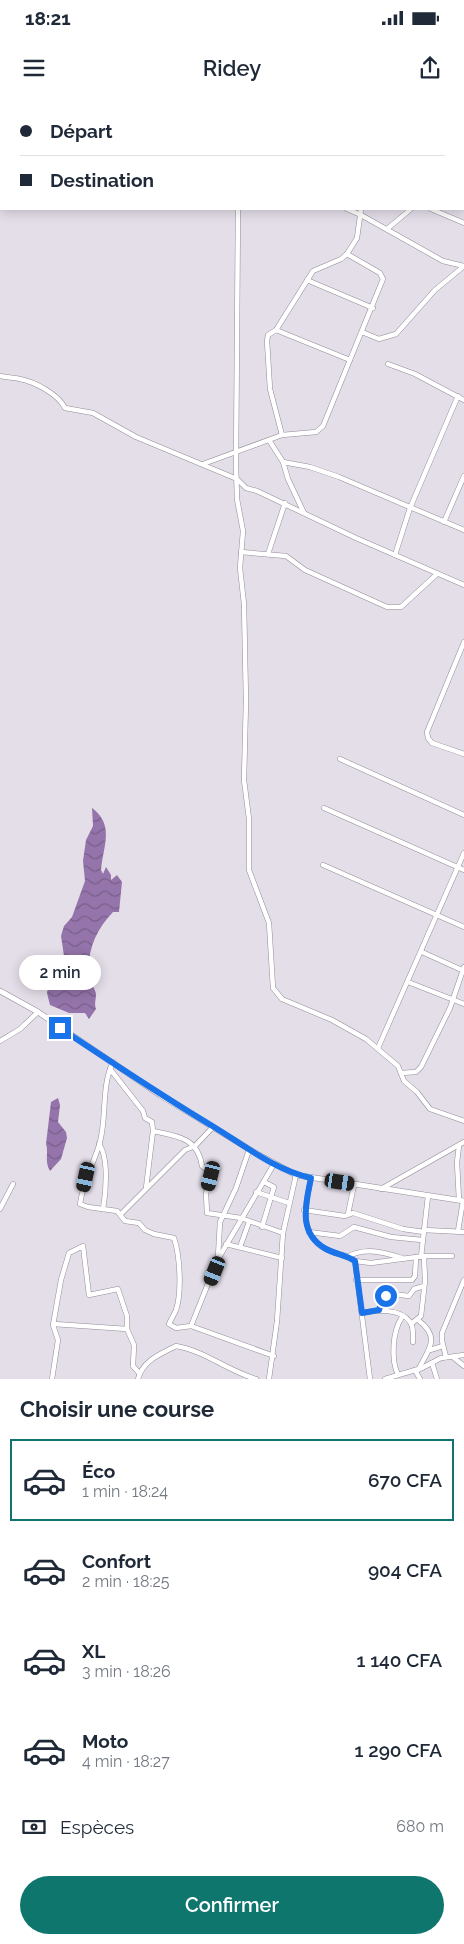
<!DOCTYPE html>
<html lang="fr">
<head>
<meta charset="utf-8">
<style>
  :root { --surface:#fff; --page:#f2f2f3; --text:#1f2937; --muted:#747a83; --line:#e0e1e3; --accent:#0f766e }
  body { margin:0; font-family:Raleway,sans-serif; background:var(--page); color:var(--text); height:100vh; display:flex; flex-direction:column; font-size:19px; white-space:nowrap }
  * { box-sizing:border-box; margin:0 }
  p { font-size:16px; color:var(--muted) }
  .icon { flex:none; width:28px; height:28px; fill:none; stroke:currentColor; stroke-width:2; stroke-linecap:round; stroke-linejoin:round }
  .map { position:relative; height:1279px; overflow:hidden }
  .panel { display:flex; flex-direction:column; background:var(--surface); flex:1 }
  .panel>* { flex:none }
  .guide { position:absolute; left:0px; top:0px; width:465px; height:110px; box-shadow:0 2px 12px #0003; display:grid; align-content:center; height:110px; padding:0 20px; background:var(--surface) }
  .end { position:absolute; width:22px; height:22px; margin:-11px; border:6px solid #1a73e8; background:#fff; box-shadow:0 0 0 2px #fff }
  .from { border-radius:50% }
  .bubble { position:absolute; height:35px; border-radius:18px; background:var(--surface); box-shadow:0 2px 12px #0003; font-size:16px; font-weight:600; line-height:35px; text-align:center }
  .car { position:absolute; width:15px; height:30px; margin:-15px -8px; border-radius:6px; box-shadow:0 0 4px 1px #0007; background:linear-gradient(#222 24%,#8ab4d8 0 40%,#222 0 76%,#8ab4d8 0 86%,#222 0) }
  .guide b { display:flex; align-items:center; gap:18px; height:48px; font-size:19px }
  .guide b+b { border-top:1px solid var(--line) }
  .guide i { width:12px; height:12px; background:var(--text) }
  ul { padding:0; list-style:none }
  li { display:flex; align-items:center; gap:15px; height:82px; margin:0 10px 8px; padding:0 10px; border:2px solid transparent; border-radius:0px }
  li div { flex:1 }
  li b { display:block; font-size:19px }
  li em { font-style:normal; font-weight:600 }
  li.selected { border-color:var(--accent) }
  li>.icon { width:45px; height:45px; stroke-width:1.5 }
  h2 { padding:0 20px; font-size:22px; line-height:60px }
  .pay { display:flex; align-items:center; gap:12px; height:55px; padding:0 20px; font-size:19px }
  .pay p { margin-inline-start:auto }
  .button { display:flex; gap:10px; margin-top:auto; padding:10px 20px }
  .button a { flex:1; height:58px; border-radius:30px; background:var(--accent); color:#fff; font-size:20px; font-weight:600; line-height:58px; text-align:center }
  .status { display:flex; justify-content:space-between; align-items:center; height:35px; padding:0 25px; background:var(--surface); direction:ltr }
  .status svg { height:14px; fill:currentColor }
  header { display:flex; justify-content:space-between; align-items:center; height:65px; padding:0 20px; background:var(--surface); font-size:22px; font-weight:600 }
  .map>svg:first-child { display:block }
  .water { fill:url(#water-waves) }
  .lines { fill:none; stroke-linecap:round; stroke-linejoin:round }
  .minor-casing { stroke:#928c96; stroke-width:5.5 }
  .tertiary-casing { stroke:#928c96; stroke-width:6 }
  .minor { stroke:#fff; stroke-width:4.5 }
  .tertiary { stroke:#fff; stroke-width:5 }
  .route { stroke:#1a73e8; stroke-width:6 }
</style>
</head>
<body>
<div class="status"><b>18:21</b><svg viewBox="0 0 49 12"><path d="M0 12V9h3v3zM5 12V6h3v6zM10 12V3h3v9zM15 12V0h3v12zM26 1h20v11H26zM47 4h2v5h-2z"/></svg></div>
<header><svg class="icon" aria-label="menu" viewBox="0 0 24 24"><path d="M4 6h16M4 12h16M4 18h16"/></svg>Ridey<svg class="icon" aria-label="share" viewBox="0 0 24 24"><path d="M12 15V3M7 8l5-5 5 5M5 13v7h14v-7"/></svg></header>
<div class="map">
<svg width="464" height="1279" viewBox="0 0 464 1279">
  <defs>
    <pattern id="water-waves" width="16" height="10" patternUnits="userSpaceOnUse" patternTransform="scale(1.25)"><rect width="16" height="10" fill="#9474aa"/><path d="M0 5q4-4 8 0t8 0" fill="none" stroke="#795f8a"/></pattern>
  </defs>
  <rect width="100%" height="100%" fill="#e4dee9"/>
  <g class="water">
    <path d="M92 708C115 725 103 746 101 770L103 774 106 767 111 775V780L117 775 122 782 119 812H113C96 830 87 850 89 876 90 883 95 888 96 894 96 900 94 903 96 909L89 919 85 913H69L50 905 47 893 53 864 64 856 61 836 64 826 72 817 85 781 83 761 86 740 93 726Z"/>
    <path d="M58 998 60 1005 58 1022 66 1032 67 1038 61 1059 50 1071C44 1060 49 1053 46 1044L51 1002Z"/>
  </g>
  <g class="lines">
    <g class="minor-casing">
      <g id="minor">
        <path d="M374 0 377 1"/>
        <path d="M241 1V0"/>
        <path d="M361 1 363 0"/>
        <path d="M388 1 389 0"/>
        <path d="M415 1 416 0"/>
        <path d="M238 109 236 365 237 399 243 431 240 468 244 504 246 601 244 680 249 719V770L269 823 273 888 282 899 332 920 366 939 398 966 404 981 417 992 430 1009 464 1021"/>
        <path d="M347 109 361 115 443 161 464 166"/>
        <path d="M431 109 464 123"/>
        <path d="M387 129 411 109"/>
        <path d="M307 180 373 208"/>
        <path d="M276 230 350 260"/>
        <path d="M362 232 379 239 396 234 435 190 464 166"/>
        <path d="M388 264 415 274 464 300"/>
        <path d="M0 276C7 278 13 277 20 279 35 282 58 294 65 308L93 313 136 337 237 379 246 388 257 391 356 438 464 485"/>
        <path d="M282 335 270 289 267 241 268 235 276 230 313 171 341 159 347 154 357 138 361 109"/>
        <path d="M269 340 283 362 288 379 304 413"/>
        <path d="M283 362 310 367 339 377 464 430"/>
        <path d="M203 364 282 335 316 332 323 326 383 179 380 173 347 154"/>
        <path d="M444 422 464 376"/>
        <path d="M241 452 286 456 305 470 387 507H401L437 474"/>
        <path d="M268 454 285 403"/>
        <path d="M395 455 410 408 458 296"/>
        <path d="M464 542 427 632 428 638 432 643 464 654"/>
        <path d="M340 659 464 715"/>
        <path d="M324 708 464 770"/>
        <path d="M323 765 464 827"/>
        <path d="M422 852 464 871"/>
        <path d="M408 882 464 904"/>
        <path d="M0 941 20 929 38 912"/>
        <path d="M378 948 464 753"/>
        <path d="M113 962C101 987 107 1015 100 1042 94 1063 83 1082 80 1104L88 1107 117 1111 125 1121 139 1123 145 1130 154 1134 174 1138C180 1156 182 1192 176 1210 174 1215 171 1219 169 1224L176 1228 191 1226"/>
        <path d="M110 969 143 1011 145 1018 152 1022 153 1031"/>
        <path d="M401 973 416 972 421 967 450 908 464 867"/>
        <path d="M99 1044C109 1058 106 1093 103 1109"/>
        <path d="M274 1064 218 1159 191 1226 274 1256"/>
        <path d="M311 1078C306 1103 297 1133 326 1149 335 1154 346 1155 355 1161L370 1279"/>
        <path d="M146 1088 153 1031C178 1036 198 1038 202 1066L211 1073 206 1094 207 1113 241 1118 283 1133"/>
        <path d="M381 1089 464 1042"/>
        <path d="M256 1092 289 1103"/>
        <path d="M459 1100 457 1062 459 1046"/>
        <path d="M0 1109 13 1084"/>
        <path d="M304 1110 345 1116 353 1113 403 1129 424 1132"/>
        <path d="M121 1114 185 1050 195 1046 213 1027"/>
        <path d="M348 1114 354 1085"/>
        <path d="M262 1127 274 1087 264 1082"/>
        <path d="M424 1130 464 1132"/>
        <path d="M458 1131 463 1101"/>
        <path d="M309 1132 340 1136 354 1127 391 1137 422 1140"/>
        <path d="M226 1144 282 1158"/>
        <path d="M240 1147 249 1122"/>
        <path d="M218 1157 220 1122 236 1088 249 1050"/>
        <path d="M347 1157C365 1147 383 1152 402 1158"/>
        <path d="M421 1157 428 1096"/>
        <path d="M355 1161 371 1163 424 1156H452"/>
        <path d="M356 1180H412L415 1176 416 1157"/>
        <path d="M379 1210 383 1197 392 1194 409 1196 414 1189 424 1186"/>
        <path d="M362 1213C376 1210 401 1208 410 1222 414 1227 413 1236 413 1242"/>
        <path d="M418 1220C441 1237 429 1249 418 1270"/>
        <path d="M54 1224 127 1229"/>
        <path d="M411 1224 421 1216 425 1181 424 1156"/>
        <path d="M430 1250 443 1246"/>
        <path d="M446 1257 442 1241V1233L464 1180"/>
        <path d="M454 1258 464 1266"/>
        <path d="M432 1263 437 1279"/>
        <path d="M415 1270 420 1279"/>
        <path d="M398 1275C391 1260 392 1232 402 1217"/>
        <path d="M52 1279 58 1240 53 1225 61 1180 69 1153 83 1146 89 1195 118 1189 127 1216V1229L134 1245 133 1266 139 1273"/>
        <path d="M138 1279C143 1260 161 1254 176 1246 205 1251 228 1271 256 1279"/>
        <path d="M269 1279 277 1221 283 1133 296 1075"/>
        <path d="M385 1279 422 1268 441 1258 464 1255"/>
      </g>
    </g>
    <g class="tertiary-casing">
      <path id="tertiary" d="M0 891 38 912 160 995 259 1055 296 1075 464 1101"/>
    </g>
    <use href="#minor" class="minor"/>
    <use href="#tertiary" class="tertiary"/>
  </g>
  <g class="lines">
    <path class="route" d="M60 928C111 962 162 996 214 1027 245 1046 275 1070 311 1078 306 1103 297 1133 326 1149 335 1154 346 1155 355 1161L362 1213 379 1210 383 1197 386 1196"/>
  </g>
</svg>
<i class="end from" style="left:386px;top:1196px"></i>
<i class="end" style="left:60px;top:928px"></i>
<div class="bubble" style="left:19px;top:855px;width:82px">2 min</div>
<i class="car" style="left:211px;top:1076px;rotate:194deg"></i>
<i class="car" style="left:86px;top:1077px;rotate:192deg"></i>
<i class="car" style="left:340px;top:1082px;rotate:99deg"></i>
<i class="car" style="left:215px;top:1171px;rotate:202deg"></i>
<div class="guide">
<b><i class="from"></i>Départ</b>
<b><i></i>Destination</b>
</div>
</div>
<section class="panel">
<h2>Choisir une course</h2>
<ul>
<li class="selected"><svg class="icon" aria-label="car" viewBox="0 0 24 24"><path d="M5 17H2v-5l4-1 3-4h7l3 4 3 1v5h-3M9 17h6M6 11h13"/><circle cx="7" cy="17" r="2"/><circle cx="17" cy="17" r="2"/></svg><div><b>Éco</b><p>1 min · 18:24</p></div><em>670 CFA</em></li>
<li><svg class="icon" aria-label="car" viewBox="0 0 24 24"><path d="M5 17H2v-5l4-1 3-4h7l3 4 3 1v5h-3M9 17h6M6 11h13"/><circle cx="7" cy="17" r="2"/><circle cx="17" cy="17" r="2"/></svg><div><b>Confort</b><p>2 min · 18:25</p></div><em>904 CFA</em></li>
<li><svg class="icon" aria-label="car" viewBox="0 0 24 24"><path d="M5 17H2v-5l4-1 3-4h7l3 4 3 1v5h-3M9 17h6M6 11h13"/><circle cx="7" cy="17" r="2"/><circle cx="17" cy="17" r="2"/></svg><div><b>XL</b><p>3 min · 18:26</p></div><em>1 140 CFA</em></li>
<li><svg class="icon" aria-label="car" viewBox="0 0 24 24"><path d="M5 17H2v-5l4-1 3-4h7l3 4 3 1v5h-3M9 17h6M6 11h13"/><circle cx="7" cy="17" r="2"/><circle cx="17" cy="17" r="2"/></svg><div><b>Moto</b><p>4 min · 18:27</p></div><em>1 290 CFA</em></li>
</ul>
<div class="pay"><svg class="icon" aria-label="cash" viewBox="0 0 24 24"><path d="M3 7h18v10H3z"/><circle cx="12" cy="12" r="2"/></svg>Espèces<p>680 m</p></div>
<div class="button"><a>Confirmer</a></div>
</section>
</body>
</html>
